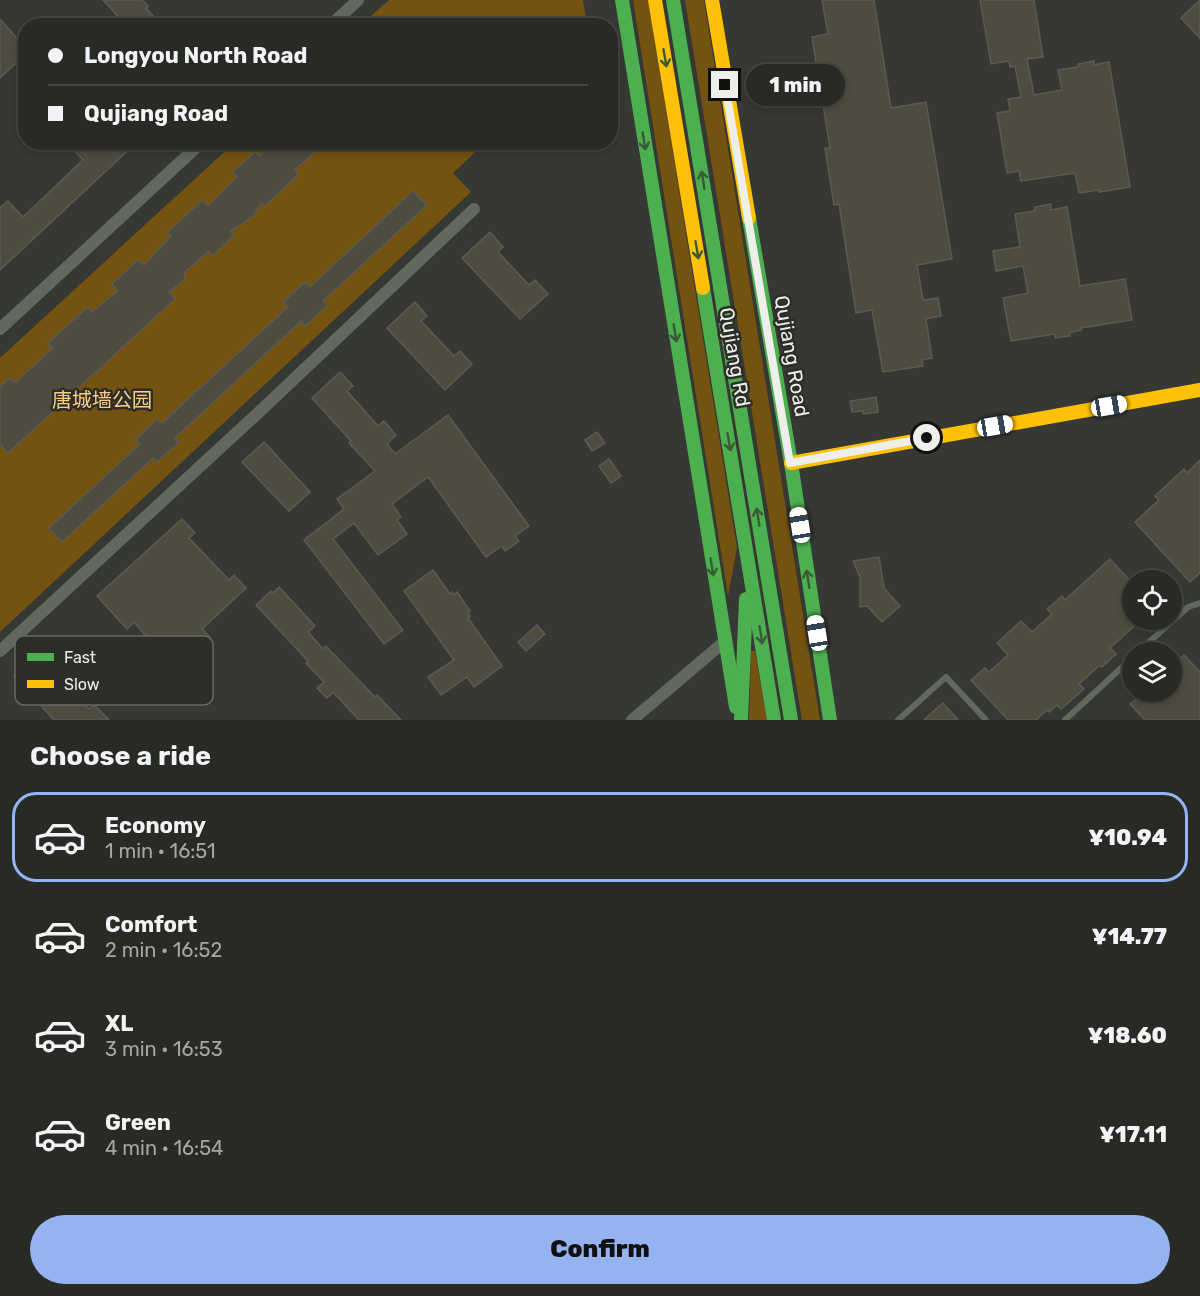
<!DOCTYPE html>
<html lang="en">
<head>
<meta charset="utf-8">
<style>
  :root { --surface:#282a26; --page:#30322e; --text:#f1f3f6; --muted:#a5a7a7; --line:#444643; --accent:#95b2f1 }
  body { margin:0; font-family:Rubik,"Noto Sans SC",sans-serif; background:var(--page); color:var(--text); height:100vh; display:flex; flex-direction:column; font-size:22px; white-space:nowrap }
  * { box-sizing:border-box; margin:0 }
  p { font-size:20px; color:var(--muted) }
  .icon { flex:none; width:33px; height:33px; fill:none; stroke:currentColor; stroke-width:2; stroke-linecap:round; stroke-linejoin:round }
  .map { position:relative; height:720px; overflow:hidden }
  .details { display:flex; flex-direction:column; background:var(--surface); flex:1 }
  .details>* { flex:none }
  .hud { position:absolute; left:18px; top:18px; width:600px; height:132px; border-radius:24px; box-shadow:0 3px 9px #0003,0 0 0 2px var(--line); display:grid; align-content:center; height:132px; padding:0 30px; background:var(--surface) }
  .tools { position:absolute; left:1122px; top:570px; display:grid; gap:12px }
  .tools a { display:grid; place-items:center; width:60px; height:60px; border-radius:50%; background:var(--surface); box-shadow:0 3px 9px #0003,0 0 0 2px var(--line); font-size:30px }
  .end { position:absolute; width:27px; height:27px; margin:-14px; border:8px solid #eeeeea; background:#111; box-shadow:0 0 0 3px #111 }
  .from { border-radius:50% }
  .bubble { position:absolute; height:42px; border-radius:21px; background:var(--surface); box-shadow:0 3px 9px #0003,0 0 0 2px var(--line); font-size:20px; font-weight:800; line-height:42px; text-align:center }
  .car { position:absolute; width:18px; height:36px; margin:-18px -9px; border-radius:8px; box-shadow:0 0 4px 2px #0007; background:linear-gradient(#fff 24%,#345 0 40%,#fff 0 76%,#345 0 86%,#fff 0) }
  .hud b { display:flex; align-items:center; gap:21px; height:57px; font-size:22px }
  .hud b+b { border-top:2px solid var(--line) }
  .hud i { width:15px; height:15px; background:var(--text) }
  ul { padding:0; list-style:none }
  li { display:flex; align-items:center; gap:18px; height:90px; margin:0 12px 9px; padding:0 18px; border:3px solid transparent; border-radius:24px }
  li div { flex:1 }
  li b { display:block; font-size:22px }
  li em { font-style:normal; font-weight:800 }
  li.current { border-color:var(--accent) }
  li>.icon { width:54px; height:54px; stroke-width:1.5 }
  h2 { padding:0 30px; font-size:27px; line-height:72px }
  .action { display:flex; gap:12px; margin-top:auto; padding:12px 30px }
  .action a { flex:1; height:69px; border-radius:36px; background:var(--accent); color:#111; font-size:24px; font-weight:800; line-height:69px; text-align:center }
  .map>svg:first-child { display:block }
  .green { fill:#745311 }
  .building { fill:#4d4c3e; stroke:#5a5a57; stroke-width:1.5 }
  .lines { fill:none; stroke-linecap:round; stroke-linejoin:round }
  .lane { stroke:#62685e; stroke-width:6 }
  .street { stroke:#62685e; stroke-width:12 }
  .fast { stroke:#4caf50; stroke-width:14 }
  .slow { stroke:#ffc107; stroke-width:14 }
  .oneway { stroke:#385b36 }
  .route { stroke:#eeeeea; stroke-width:8 }
  .labels { text-anchor:middle; dominant-baseline:central; stroke-width:5; stroke-linejoin:round; paint-order:stroke }
  .street-label { font-size:20px; fill:#eeeeea; stroke:#2d2e28 }
  .park-label { font-size:20px; fill:#fecd83; stroke:#2d2e28 }
  .key { fill:#2d2e28; stroke:#676862; stroke-width:1.5 }
  .key-label { font-size:16px; fill:#eeeeea }
</style>
</head>
<body>
<div class="map">
<svg width="1200" height="720" viewBox="0 0 1200 720">
  <rect width="100%" height="100%" fill="#363833"/>
  <g class="green">
    <path d="M389 0H583L587 25H361Z"/>
    <path d="M633 0H648L737 548 728 596Z"/>
    <path d="M685 0H704L820 720H802Z"/>
    <path d="M234 143H485L453 173 471 192 0 632V358Z"/>
    <path d="M751 651H755L767 720H749Z"/>
  </g>
  <g class="building">
    <path d="M103 0H142L148 6 146 8 162 26H127Z"/>
    <path d="M822 0H874L891 108 926 102 952 259 917 265 923 300 938 298 941 316 926 319 932 358 922 360 923 366 883 372 872 310 856 313 839 204 834 205 825 148H830L812 37 828 34Z"/>
    <path d="M980 0H1034L1043 57 1027 59 1034 95 1062 90 1058 70 1078 67V64L1094 61V65L1109 62 1130 187 1099 192V190L1079 193 1075 173 1021 181 1019 171 1007 173 997 113 1010 111 1008 99 1021 97 1015 66 1010 67 1009 61 991 64Z"/>
    <path d="M1200 0V38L1181 18Z"/>
    <path d="M0 19 20 42 17 45 25 55 0 78Z"/>
    <path d="M66 142H137L0 270V208L8 201 23 217 83 160Z"/>
    <path d="M273 142H326L295 170 298 175 265 206 261 203 253 216 231 231 235 234 213 255 209 251 185 272 184 280 169 292 175 299 8 453 0 444V387L10 378 15 383 53 348 48 343 60 332 88 307 92 312 118 291 112 284 138 260 144 265 171 236 168 232 202 200 208 206 237 177 233 172 255 152 259 156Z"/>
    <path d="M413 191 427 205 323 301 327 306 305 326 301 321 175 438 179 442 157 462 153 458 62 542 49 528 140 444 136 439 157 419 162 423 288 307 283 302 305 282 310 287Z"/>
    <path d="M1051 204V210L1067 207 1080 286 1125 279 1132 320 1081 328V330L1069 333 1070 336 1055 338V334L1011 341 1003 298 1028 293 1023 266 996 271 993 251 1020 247 1015 214 1035 211V207Z"/>
    <path d="M490 232 503 247 498 252 511 266 529 285 535 280 548 294 520 319 462 258Z"/>
    <path d="M415 302 427 316 421 321 454 356 460 351 472 364 445 390 387 328Z"/>
    <path d="M340 372 353 386 347 391 378 426 384 421 396 435 387 444 395 454 448 415 529 526 515 536 519 541 505 551 502 546 486 557 428 477 392 504 401 517 397 520 407 534 378 555 354 523 333 539 403 630 384 644 304 540 344 509 337 499 375 471 349 443 351 441 312 398Z"/>
    <path d="M876 397 878 412 863 414V411L852 412 850 401Z"/>
    <path d="M597 432 605 443 592 451 585 440Z"/>
    <path d="M264 442 310 492 289 511 242 462Z"/>
    <path d="M609 459 621 476 611 483 599 466Z"/>
    <path d="M1200 460V573L1190 582 1135 522 1159 500 1155 496 1184 469 1187 473Z"/>
    <path d="M182 519 195 533 189 538 229 580 234 575 246 588 202 629 210 637 193 653 144 634 134 622 127 629 97 596Z"/>
    <path d="M879 557 884 588 900 606 882 622 867 606 860 607V577L853 561Z"/>
    <path d="M1110 559 1132 583V620H1141L1110 648 1116 654 1102 667 1100 665 1079 684 1084 689 1061 709 1057 705 1049 712 1047 710 1036 720H1008L971 680 985 668 989 672 1008 655 997 643 1021 621 1032 632 1052 614 1047 609 1062 596 1065 600Z"/>
    <path d="M433 570 450 594 452 592 454 595 457 592 470 611 468 612 470 616 468 618 502 666 474 687 467 677 441 695 428 677 454 660 404 591Z"/>
    <path d="M279 587 315 626 308 632 323 649 326 646 375 697 377 695 401 720H359L333 692 327 698 317 688 324 682 306 663 308 661 256 605 271 591 273 593Z"/>
    <path d="M537 625 545 634 526 651 518 642Z"/>
    <path d="M36 651 41 657 46 652 55 663 50 667 89 709 94 705 109 720H54L14 676 29 663 26 660Z"/>
    <path d="M1184 655 1200 672V720H1145L1130 704 1144 692H1172V666Z"/>
    <path d="M943 703 958 720H924L938 707Z"/>
  </g>
  <g class="lines">
    <g class="lane">
      <path d="M1138 652 1188 607 1200 603"/>
      <path d="M898 720 946 677 986 720"/>
      <path d="M1065 720 1132 658"/>
    </g>
    <g class="street">
      <path d="M330 26 358 0"/>
      <path d="M0 329 202 142"/>
      <path d="M0 651 258 413 474 209"/>
      <path d="M632 720 724 642"/>
    </g>
    <g class="fast">
      <path d="M622 0 736 707"/>
      <path d="M673 0 791 720"/>
      <path d="M749 218 791 463 830 720"/>
      <path d="M703 288 774 720"/>
      <path d="M741 720 746 599"/>
    </g>
    <g class="slow">
      <path d="M655 0 703 288"/>
      <path d="M712 0 749 218"/>
      <path d="M791 463 1200 390"/>
    </g>
  </g>
  <defs><path id="oneway-shaft" d="M-6 0H5M1.5-3L5.5 0L1.5 3" fill="none" stroke-width="1.6" stroke-linecap="round" stroke-linejoin="round" transform="scale(1.5)"/></defs>
  <g class="oneway">
    <use href="#oneway-shaft" transform="translate(665 58) rotate(80)"/>
    <use href="#oneway-shaft" transform="translate(644 141) rotate(81)"/>
    <use href="#oneway-shaft" transform="translate(703 180) rotate(-99)"/>
    <use href="#oneway-shaft" transform="translate(697 250) rotate(80)"/>
    <use href="#oneway-shaft" transform="translate(675 333) rotate(81)"/>
    <use href="#oneway-shaft" transform="translate(729 442) rotate(80)"/>
    <use href="#oneway-shaft" transform="translate(758 517) rotate(-99)"/>
    <use href="#oneway-shaft" transform="translate(712 567) rotate(81)"/>
    <use href="#oneway-shaft" transform="translate(808 579) rotate(-99)"/>
    <use href="#oneway-shaft" transform="translate(761 635) rotate(81)"/>
  </g>
  <g class="lines">
    <path class="route" d="M725 85 790 463 927 438"/>
  </g>
  <g class="labels">
    <g class="street-label">
      <text transform="translate(792 356) rotate(80)">Qujiang Road</text>
      <text transform="translate(735 357) rotate(80)">Qujiang Rd</text>
    </g>
    <g class="park-label">
      <text x="102" y="400">唐城墙公园</text>
    </g>
  </g>
  <rect x="15" y="636" width="198" height="69" rx="9" class="key"/>
  <rect x="27" y="653" width="27" height="8" fill="#4caf50"/>
  <rect x="27" y="680" width="27" height="8" fill="#ffc107"/>
  <g class="key-label">
    <text x="64" y="663">Fast</text>
    <text x="64" y="690">Slow</text>
  </g>
</svg>
<div class="tools">
<a><svg class="icon" aria-label="locate" viewBox="0 0 24 24"><circle cx="12" cy="12" r="6"/><path d="M12 2v4M12 18v4M2 12h4M18 12h4"/></svg></a>
<a><svg class="icon" aria-label="layers" viewBox="0 0 24 24"><path d="M12 4l9 5-9 5-9-5zM3 14l9 5 9-5"/></svg></a>
</div>
<i class="end from" style="left:927px;top:438px"></i>
<i class="end" style="left:725px;top:85px"></i>
<div class="bubble" style="left:746px;top:64px;width:99px">1 min</div>
<i class="car" style="left:1109px;top:406px;rotate:80deg"></i>
<i class="car" style="left:995px;top:426px;rotate:80deg"></i>
<i class="car" style="left:800px;top:525px;rotate:351deg"></i>
<i class="car" style="left:817px;top:633px;rotate:351deg"></i>
<div class="hud">
<b><i class="from"></i>Longyou North Road</b>
<b><i></i>Qujiang Road</b>
</div>
</div>
<section class="details">
<h2>Choose a ride</h2>
<ul>
<li class="current"><svg class="icon" aria-label="car" viewBox="0 0 24 24"><path d="M5 17H2v-5l4-1 3-4h7l3 4 3 1v5h-3M9 17h6M6 11h13"/><circle cx="7" cy="17" r="2"/><circle cx="17" cy="17" r="2"/></svg><div><b>Economy</b><p>1 min · 16:51</p></div><em>¥10.94</em></li>
<li><svg class="icon" aria-label="car" viewBox="0 0 24 24"><path d="M5 17H2v-5l4-1 3-4h7l3 4 3 1v5h-3M9 17h6M6 11h13"/><circle cx="7" cy="17" r="2"/><circle cx="17" cy="17" r="2"/></svg><div><b>Comfort</b><p>2 min · 16:52</p></div><em>¥14.77</em></li>
<li><svg class="icon" aria-label="car" viewBox="0 0 24 24"><path d="M5 17H2v-5l4-1 3-4h7l3 4 3 1v5h-3M9 17h6M6 11h13"/><circle cx="7" cy="17" r="2"/><circle cx="17" cy="17" r="2"/></svg><div><b>XL</b><p>3 min · 16:53</p></div><em>¥18.60</em></li>
<li><svg class="icon" aria-label="car" viewBox="0 0 24 24"><path d="M5 17H2v-5l4-1 3-4h7l3 4 3 1v5h-3M9 17h6M6 11h13"/><circle cx="7" cy="17" r="2"/><circle cx="17" cy="17" r="2"/></svg><div><b>Green</b><p>4 min · 16:54</p></div><em>¥17.11</em></li>
</ul>
<div class="action"><a>Confirm</a></div>
</section>
</body>
</html>
